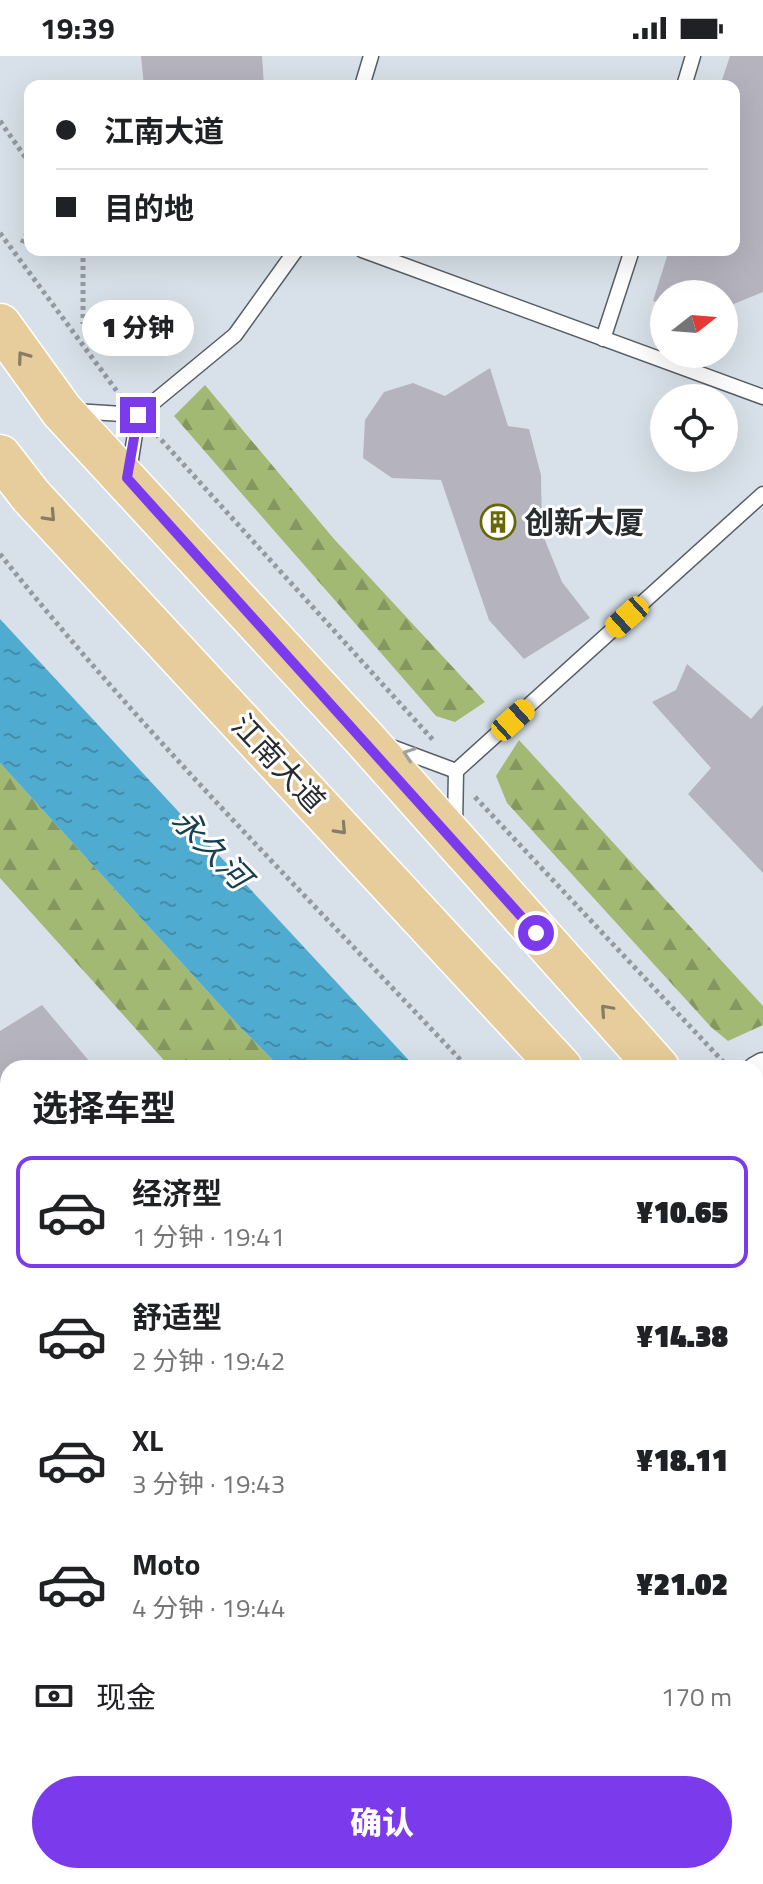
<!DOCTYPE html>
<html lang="zh">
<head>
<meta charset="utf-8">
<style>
  :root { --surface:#fff; --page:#f6f6f6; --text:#202124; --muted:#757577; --line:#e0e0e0; --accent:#7c3aed }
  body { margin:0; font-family:"Titillium Web","Noto Sans SC",sans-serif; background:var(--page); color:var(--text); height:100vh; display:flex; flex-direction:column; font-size:30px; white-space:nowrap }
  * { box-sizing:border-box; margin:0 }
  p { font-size:26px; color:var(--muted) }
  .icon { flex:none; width:44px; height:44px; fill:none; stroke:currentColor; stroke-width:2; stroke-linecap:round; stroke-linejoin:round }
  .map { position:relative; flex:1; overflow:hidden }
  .drawer { position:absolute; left:0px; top:1004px; width:764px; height:824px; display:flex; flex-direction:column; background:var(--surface); border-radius:24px 24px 0 0; box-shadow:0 8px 32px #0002 }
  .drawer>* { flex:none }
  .banner { position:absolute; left:24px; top:24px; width:716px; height:176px; border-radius:16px; box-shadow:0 8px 32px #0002; display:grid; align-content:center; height:176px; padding:0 32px; background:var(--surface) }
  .needle { width:52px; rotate:73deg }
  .controls { position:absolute; left:650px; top:224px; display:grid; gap:16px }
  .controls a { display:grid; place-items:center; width:88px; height:88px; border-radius:50%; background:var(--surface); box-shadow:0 8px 32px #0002; font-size:40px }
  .end { position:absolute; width:36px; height:36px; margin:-18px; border:10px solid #7c3aed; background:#fff; box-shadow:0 0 0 4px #fff }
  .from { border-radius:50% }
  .bubble { position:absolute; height:56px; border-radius:28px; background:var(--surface); box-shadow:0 8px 32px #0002; font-size:26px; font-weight:800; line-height:56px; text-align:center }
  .car { position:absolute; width:24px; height:48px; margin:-24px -12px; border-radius:10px; box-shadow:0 0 6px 2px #0007; background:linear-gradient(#f5c518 24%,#345 0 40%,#f5c518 0 76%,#345 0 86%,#f5c518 0) }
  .banner b { display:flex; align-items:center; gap:28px; height:76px; font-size:30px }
  .banner b+b { border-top:2px solid var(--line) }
  .banner i { width:20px; height:20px; background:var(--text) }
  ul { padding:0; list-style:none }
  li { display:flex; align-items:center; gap:24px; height:112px; margin:0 16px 12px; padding:0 16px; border:4px solid transparent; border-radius:16px }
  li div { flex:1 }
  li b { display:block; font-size:30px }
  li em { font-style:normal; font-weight:800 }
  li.selected { border-color:var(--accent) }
  li>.icon { width:72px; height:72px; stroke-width:1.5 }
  h2 { padding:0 32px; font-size:36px; line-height:96px }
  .pay { display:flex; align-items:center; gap:20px; height:88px; padding:0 32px; font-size:30px }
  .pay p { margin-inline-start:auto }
  .button { display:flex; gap:16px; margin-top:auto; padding:16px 32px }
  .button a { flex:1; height:92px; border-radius:48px; background:var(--accent); color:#fff; font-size:32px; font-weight:800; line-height:92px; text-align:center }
  .status { display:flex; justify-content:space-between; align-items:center; height:56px; padding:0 40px; background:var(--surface); direction:ltr }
  .status svg { height:22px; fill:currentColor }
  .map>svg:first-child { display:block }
  .forest { fill:url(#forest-firs) }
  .water { fill:url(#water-ripples) }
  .building { fill:#b5b3be }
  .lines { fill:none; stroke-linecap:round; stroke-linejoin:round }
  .lane-casing { stroke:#565e65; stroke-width:17 }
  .street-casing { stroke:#565e65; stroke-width:29 }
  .secondary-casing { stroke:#565e65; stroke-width:41 }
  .primary-casing { stroke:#fff; stroke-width:45 }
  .path { stroke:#939aa0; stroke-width:5; stroke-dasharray:4 4; stroke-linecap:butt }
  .lane { stroke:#fff; stroke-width:14 }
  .street { stroke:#fff; stroke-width:26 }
  .secondary { stroke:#fff; stroke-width:38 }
  .primary { stroke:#e7cd9b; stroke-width:42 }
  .oneway { stroke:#887c65 }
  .oneway2 { stroke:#9ea0a1 }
  .route { stroke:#7c3aed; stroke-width:10 }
  .labels { text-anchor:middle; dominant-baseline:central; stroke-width:6; stroke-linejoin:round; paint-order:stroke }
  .poi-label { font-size:30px; font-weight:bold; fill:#282c2f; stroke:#fff; text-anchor:start }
  .street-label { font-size:30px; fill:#282c2f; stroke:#fff }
  .water-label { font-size:32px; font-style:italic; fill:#163f4f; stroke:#fff }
</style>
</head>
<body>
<div class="status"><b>19:39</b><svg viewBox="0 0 49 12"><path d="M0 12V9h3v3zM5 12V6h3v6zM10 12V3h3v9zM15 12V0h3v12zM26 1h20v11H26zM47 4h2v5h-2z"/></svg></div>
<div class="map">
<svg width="763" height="1828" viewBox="0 0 763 1828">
  <defs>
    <pattern id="forest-firs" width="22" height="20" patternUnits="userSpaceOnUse" patternTransform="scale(2)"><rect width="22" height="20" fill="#a2b973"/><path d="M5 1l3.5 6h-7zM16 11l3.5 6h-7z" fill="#84975f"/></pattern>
    <pattern id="water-ripples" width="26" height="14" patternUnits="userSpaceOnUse" patternTransform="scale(2)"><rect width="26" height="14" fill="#4facd0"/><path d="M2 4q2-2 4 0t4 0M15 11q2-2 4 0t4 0" fill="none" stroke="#428ca9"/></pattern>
  </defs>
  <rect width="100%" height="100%" fill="#d8e1e9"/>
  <g class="forest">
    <path d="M205 329 334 483 485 646 455 666 436 660 174 360Z"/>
    <path d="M519 684 763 950V969L728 985 711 971 507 747 496 720Z"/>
    <path d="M0 707 240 971 281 1012H171L0 822Z"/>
    <path d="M756 1505 763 1512V1670L756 1662Z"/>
  </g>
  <g class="water">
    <path d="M0 563 416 1012H281L240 971 0 707Z"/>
    <path d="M756 1370 763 1377V1512L756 1505Z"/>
  </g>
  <g class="building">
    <path d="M141 0H262L264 30H144Z"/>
    <path d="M730 0H763V236L724 252V238H664V248L653 245 669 194H734V30H720Z"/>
    <path d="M490 312 508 370 529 373 541 419 542 477 562 526 590 562 524 603 489 564 441 424 392 422 363 402 365 364 384 336 413 327 445 340Z"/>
    <path d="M687 608 751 663 763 649V817L688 738 711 712 652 646 676 634Z"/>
    <path d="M42 949 95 1012 49 1009 8 1012V1037L0 1042V975Z"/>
    <path d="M0 1069 8 1084V1121L0 1126Z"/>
    <path d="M8 1194V1262L0 1252V1199Z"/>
    <path d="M8 1369V1403L0 1389V1375Z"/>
    <path d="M322 1820H334L339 1828H311Z"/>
    <path d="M383 1820H461L466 1828H388Z"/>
  </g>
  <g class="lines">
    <g class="lane-casing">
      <g id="lane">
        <path d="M362 30 371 0"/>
        <path d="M684 30 693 0"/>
        <path d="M362 194 763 341"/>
        <path d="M603 283 632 194"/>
        <path d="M75 355 138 359"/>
        <path d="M129 416 138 359 235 279 296 194"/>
        <path d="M389 690 456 715"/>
        <path d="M455 769 456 715 763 438"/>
      </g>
    </g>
    <g class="street-casing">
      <path id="street" d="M756 1014 763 1010"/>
    </g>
    <g class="secondary-casing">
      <g id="secondary">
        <path d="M0 1423 8 1436"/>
        <path d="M240 1820 244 1828"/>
      </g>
    </g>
    <g class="primary-casing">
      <g id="primary">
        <path d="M0 269 62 355 363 681 658 1012"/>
        <path d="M0 400 31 440 561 1012"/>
        <path d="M756 1114 763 1122"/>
        <path d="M756 1220 763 1227"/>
      </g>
    </g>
    <g class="path">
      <path d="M0 65 30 108"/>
      <path d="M0 177 119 338"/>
      <path d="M22 187 30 171"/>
      <path d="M83 194V268"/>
      <path d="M156 378 434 685"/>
      <path d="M0 498C144 679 310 843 468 1012"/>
      <path d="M475 741 729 1012"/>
      <path d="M756 1301 763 1306"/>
    </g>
    <use href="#lane" class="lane"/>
    <use href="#street" class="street"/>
    <use href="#secondary" class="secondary"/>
    <use href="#primary" class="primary"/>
  </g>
  <defs><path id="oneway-chevron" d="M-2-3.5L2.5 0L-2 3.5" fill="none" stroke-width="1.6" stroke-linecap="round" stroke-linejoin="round" transform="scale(2)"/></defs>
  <g class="oneway">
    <use href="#oneway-chevron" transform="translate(23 301) rotate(-126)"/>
    <use href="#oneway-chevron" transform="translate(50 460) rotate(47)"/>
    <use href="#oneway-chevron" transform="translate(341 773) rotate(47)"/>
    <use href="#oneway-chevron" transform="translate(606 954) rotate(-132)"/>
  </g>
  <use class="oneway2" href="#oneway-chevron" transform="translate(409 698) rotate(-160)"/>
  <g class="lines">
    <path class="route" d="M138 359 127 422 536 877"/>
  </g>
  <defs>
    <g id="building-ring" transform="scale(1.8)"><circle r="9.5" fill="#fff" stroke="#696701" stroke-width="1.5"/><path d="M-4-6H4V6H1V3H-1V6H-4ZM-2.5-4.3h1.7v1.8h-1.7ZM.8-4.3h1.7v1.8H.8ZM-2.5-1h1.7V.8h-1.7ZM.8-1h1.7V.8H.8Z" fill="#696701"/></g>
  </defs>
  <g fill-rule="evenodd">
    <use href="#building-ring" x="498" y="466"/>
  </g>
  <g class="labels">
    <g class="poi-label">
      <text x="524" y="466">创新大厦</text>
    </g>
    <g class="street-label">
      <text transform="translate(279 707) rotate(47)">江南大道</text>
    </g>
    <g class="water-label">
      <text transform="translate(212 792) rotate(46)">永久河</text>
    </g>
  </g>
</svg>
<div class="controls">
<a><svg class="needle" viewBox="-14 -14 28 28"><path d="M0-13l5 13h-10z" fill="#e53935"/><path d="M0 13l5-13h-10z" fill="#757577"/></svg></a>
<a><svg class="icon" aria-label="locate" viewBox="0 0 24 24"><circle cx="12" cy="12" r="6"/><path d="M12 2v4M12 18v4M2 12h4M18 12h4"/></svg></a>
</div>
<i class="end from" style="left:536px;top:877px"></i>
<i class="end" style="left:138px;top:359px"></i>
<div class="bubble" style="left:82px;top:244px;width:112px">1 分钟</div>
<i class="car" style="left:627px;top:561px;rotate:228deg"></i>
<i class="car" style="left:513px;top:664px;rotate:48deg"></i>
<div class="banner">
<b><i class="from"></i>江南大道</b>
<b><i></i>目的地</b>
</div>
<section class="drawer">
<h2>选择车型</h2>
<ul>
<li class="selected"><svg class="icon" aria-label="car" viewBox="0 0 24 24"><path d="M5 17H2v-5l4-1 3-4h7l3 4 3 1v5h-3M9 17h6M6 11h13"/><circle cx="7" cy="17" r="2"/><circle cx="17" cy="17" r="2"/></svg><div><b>经济型</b><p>1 分钟 · 19:41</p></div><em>¥10.65</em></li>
<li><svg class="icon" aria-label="car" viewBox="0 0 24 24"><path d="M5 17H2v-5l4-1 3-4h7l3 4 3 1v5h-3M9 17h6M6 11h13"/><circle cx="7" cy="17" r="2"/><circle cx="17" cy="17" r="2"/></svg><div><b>舒适型</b><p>2 分钟 · 19:42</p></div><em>¥14.38</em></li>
<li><svg class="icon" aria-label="car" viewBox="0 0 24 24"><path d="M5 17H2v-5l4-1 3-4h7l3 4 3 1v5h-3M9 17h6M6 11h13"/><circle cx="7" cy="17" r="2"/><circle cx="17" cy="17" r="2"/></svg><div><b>XL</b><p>3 分钟 · 19:43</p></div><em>¥18.11</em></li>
<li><svg class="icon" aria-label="car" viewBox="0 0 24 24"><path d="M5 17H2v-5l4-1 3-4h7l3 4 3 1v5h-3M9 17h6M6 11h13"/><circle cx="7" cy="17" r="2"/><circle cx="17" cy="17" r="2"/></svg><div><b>Moto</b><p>4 分钟 · 19:44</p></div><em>¥21.02</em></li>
</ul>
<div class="pay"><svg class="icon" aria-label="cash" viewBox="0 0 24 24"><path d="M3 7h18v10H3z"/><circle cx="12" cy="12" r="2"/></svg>现金<p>170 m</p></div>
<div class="button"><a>确认</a></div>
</section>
</div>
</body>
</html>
